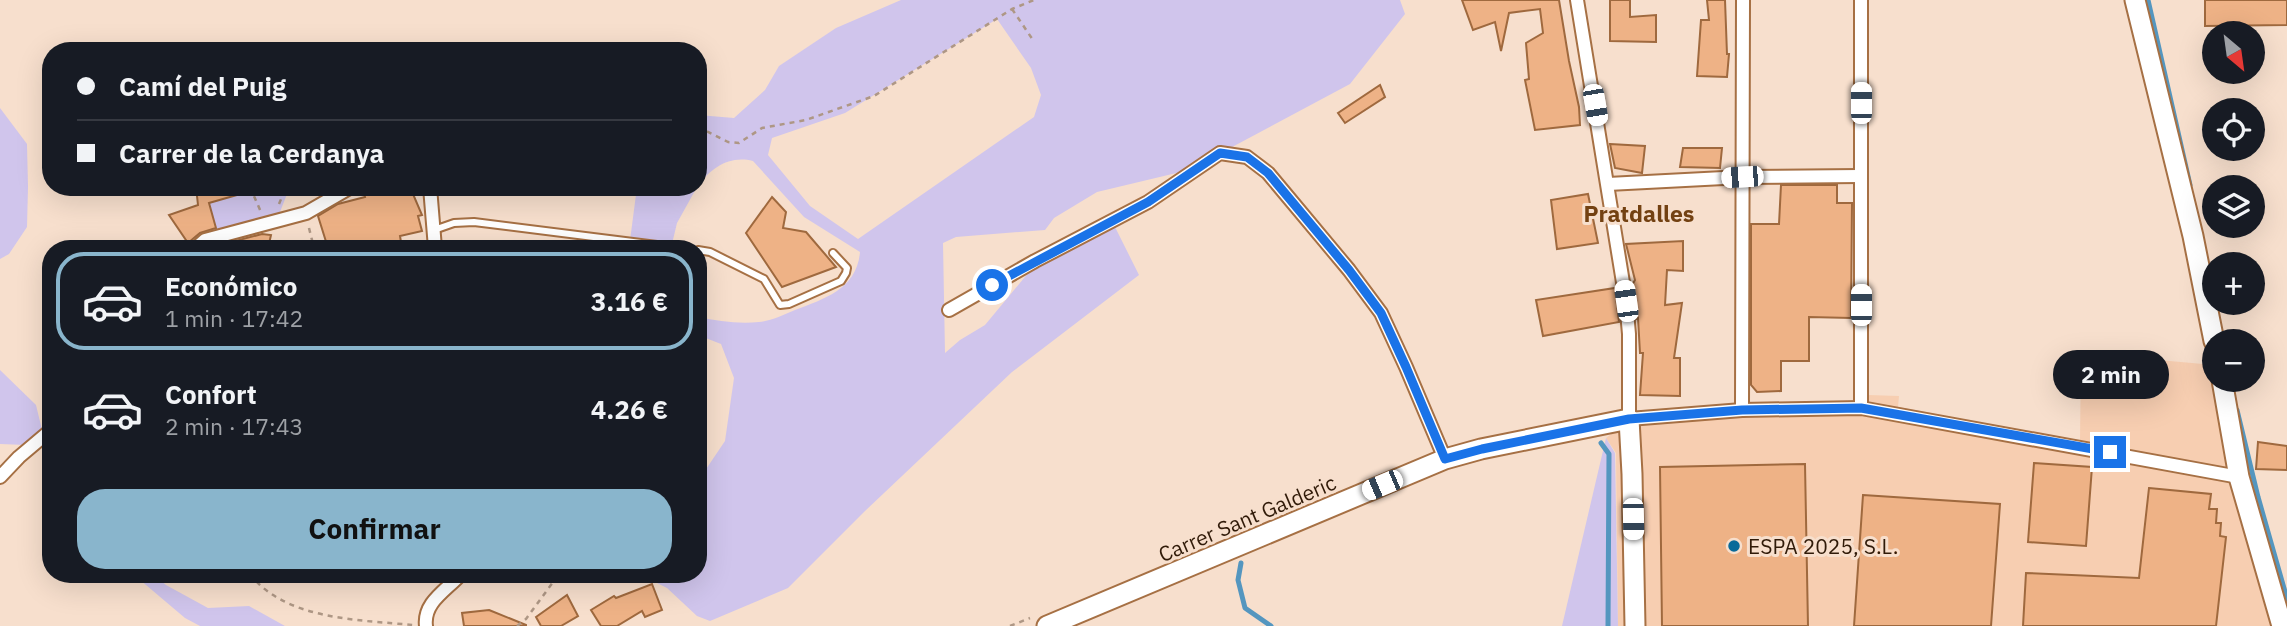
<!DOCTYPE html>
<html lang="es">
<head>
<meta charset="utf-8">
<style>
  :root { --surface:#171b24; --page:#242831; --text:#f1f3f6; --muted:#9ea1a6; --line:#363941; --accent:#89b5cc }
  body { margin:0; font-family:"IBM Plex Sans",sans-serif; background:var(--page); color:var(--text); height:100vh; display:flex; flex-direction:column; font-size:26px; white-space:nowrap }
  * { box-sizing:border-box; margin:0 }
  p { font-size:23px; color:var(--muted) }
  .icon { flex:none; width:38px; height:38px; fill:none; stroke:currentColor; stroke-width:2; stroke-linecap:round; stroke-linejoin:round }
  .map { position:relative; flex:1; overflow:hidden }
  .panel { position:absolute; left:42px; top:240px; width:665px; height:343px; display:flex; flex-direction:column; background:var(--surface); border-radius:28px; box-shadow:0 7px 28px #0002 }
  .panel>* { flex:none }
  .hud { position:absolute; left:42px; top:42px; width:665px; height:154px; border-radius:28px; box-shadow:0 7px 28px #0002; display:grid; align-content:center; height:154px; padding:0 35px; background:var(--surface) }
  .needle { width:46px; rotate:151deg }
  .fabs { position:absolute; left:2202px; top:21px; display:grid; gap:14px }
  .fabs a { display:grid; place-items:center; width:63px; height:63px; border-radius:50%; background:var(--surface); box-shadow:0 7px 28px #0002; font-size:35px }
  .end { position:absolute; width:32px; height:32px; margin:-16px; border:9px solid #1a73e8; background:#fff; box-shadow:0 0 0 4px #fff }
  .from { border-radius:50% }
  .bubble { position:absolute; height:49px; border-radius:24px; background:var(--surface); box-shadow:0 7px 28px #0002; font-size:23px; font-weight:700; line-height:49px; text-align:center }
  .car { position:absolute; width:21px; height:42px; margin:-21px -10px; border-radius:9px; box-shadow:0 0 5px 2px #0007; background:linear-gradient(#fff 24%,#345 0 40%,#fff 0 76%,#345 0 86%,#fff 0) }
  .hud b { display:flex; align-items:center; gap:24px; height:66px; font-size:26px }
  .hud b+b { border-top:2px solid var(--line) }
  .hud i { width:18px; height:18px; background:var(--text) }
  ul { padding:12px 0 0; list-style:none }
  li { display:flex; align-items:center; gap:21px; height:98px; margin:0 14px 10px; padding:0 21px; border:4px solid transparent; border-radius:28px }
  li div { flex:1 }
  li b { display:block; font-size:26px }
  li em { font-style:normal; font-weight:700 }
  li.on { border-color:var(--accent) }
  li>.icon { width:63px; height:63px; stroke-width:1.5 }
  .button { display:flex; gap:14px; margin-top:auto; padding:14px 35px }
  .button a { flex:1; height:80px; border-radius:28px; background:var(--accent); color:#111; font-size:28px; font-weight:700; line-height:80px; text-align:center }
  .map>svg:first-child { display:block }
  .built { fill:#f7ceb1 }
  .green { fill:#d0c5ec; fill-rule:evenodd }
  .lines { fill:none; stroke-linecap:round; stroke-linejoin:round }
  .stream { stroke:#5496bf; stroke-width:5 }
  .building { fill:#eeb286; stroke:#9f693e; stroke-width:2 }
  .lane-casing { stroke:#a67044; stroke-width:10 }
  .street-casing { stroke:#a67044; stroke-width:16 }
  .secondary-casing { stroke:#a67044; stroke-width:23 }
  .path { stroke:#ae9785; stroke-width:2.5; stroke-dasharray:5 5; stroke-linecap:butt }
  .lane { stroke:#fff; stroke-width:6 }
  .street { stroke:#fff; stroke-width:12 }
  .secondary { stroke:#fff; stroke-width:19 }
  .route { stroke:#1a73e8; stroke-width:9 }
  .poi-dot { fill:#096a99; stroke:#f7dfcd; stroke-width:2.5 }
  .labels { text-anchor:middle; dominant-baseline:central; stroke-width:6; stroke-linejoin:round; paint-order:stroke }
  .street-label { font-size:21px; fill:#301a08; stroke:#f7dfcd }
  .poi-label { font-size:21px; fill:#301a08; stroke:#f7dfcd; text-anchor:start }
  .neighbourhood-label { font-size:23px; font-weight:bold; fill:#734112; stroke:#f7dfcd }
</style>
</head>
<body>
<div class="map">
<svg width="2287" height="626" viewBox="0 0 2287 626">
  <rect width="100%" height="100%" fill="#f7dfcd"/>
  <path class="built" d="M2081 353 2214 365V380L2238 420 2257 504 2287 589V626H1618L1616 453 1606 438 1640 412 1731 405 1848 403 1868 395 1899 396 1898 407 2080 441Z"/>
  <g class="green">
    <path d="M901 0H1400L1405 14 1350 84 1189 170 1097 192 1054 218 1045 230 956 237 943 243 945 353 960 340 985 325 1029 272 1115 227 1139 275 1012 372 865 511 788 588 710 621 697 616 667 588 645 577 644 574H698V481L725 441 734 378 721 344 698 335V317C718 321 738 324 759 322 771 321 783 315 795 310 824 299 857 289 860 252L804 217 753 161C729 155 712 168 698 185V115L734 118 765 90 779 66 836 28ZM997 19 1031 68 1041 95 1034 117 858 239 810 206 768 155 772 138 845 113Z"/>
    <path d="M0 108 27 144 28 187 27 227 9 254 0 259Z"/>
    <path d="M245 187 289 189 278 217 218 234 209 203 246 192Z"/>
    <path d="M637 187H697L677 223 671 248H629Z"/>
    <path d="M0 370 36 405 43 434 26 445 0 444Z"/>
    <path d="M1606 438 1615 453 1618 626H1562Z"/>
    <path d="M133 574H153L166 585 208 608 249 606 285 626H200L185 618Z"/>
  </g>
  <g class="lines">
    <g class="stream">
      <path d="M2148 0 2190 185"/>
      <path d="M2237 410 2258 497 2287 599"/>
      <path d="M1601 443 1609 454 1608 626"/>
      <path d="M1241 563 1238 580 1245 608 1271 626"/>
    </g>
  </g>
  <g class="building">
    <path d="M1462 0H1559L1569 61 1579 107 1580 125 1535 130 1525 80 1529 79 1526 43 1543 33 1540 9 1509 13 1501 51 1495 22 1473 30Z"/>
    <path d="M1610 0H1630V17L1656 15V42L1610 41Z"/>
    <path d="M1707 0H1725L1727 54H1729L1727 77 1697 76 1701 20H1709Z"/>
    <path d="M2205 0H2287V25L2205 26Z"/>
    <path d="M1380 85 1385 97 1345 123 1338 113Z"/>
    <path d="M1610 144 1645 146 1642 173 1615 168Z"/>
    <path d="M1683 148H1722L1720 168 1680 167Z"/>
    <path d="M1781 185H1837V203H1852L1851 318 1809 317V361H1781V391L1757 392 1751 385V224H1779Z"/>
    <path d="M196 187H251V191L209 203 216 228 200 233 188 243 169 215 198 205Z"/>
    <path d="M363 187H410L422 215 418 216 422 231 400 236 401 242 373 248H328L318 216 338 204 365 197Z"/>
    <path d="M1588 194 1598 243 1557 249 1551 200Z"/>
    <path d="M772 197 786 212 783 228 806 232 836 267 782 287 746 233Z"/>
    <path d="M262 234 271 235 268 248H209Z"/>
    <path d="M1683 241V271L1667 270 1665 305 1682 303 1674 358H1680V396L1640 395 1643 353H1640L1638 318 1636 319 1632 285 1635 280 1626 244Z"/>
    <path d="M1615 288 1619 322 1543 336 1536 300Z"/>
    <path d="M2258 442 2287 446V470L2256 469Z"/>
    <path d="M2034 463 2092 467 2086 546 2028 542Z"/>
    <path d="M1805 464 1808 626H1662L1660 467Z"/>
    <path d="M2149 488 2211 494 2209 509H2217L2216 523H2221L2220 536 2226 537 2216 626H2023L2026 573 2139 578Z"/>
    <path d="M1863 495 2000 504 1991 626H1854Z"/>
    <path d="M652 584 662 610 645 617 642 611 617 626H601L591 610 614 596 616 598Z"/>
    <path d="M567 595 578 616 561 626H541L536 617Z"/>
    <path d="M489 610 526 625V626H464L462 613Z"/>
  </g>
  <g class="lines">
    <g class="lane-casing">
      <g id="lane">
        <path d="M434 230 454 223 474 222 681 248"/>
        <path d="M698 250 710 252 764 279 780 305 789 304 841 281 846 273 847 268 833 253"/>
      </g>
    </g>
    <g class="street-casing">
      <g id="street">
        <path d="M1577 0 1626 301 1629 334V419L1742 410 1861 408 2239 477"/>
        <path d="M1861 0V408"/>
        <path d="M1608 184 1743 177 1860 176"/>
        <path d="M430 187 435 248"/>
        <path d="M196 248 205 240 306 213 351 187"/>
        <path d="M949 310 1035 261 1148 202 1220 153 1247 157 1268 173 1349 270 1381 313 1406 367 1445 459"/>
        <path d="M1742 410 1743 0"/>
        <path d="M0 477 19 457 51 430"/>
        <path d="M426 626C423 602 447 590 461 574"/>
      </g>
    </g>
    <g class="secondary-casing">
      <g id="secondary">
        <path d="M2135 0 2193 236 2214 341"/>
        <path d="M2222 380 2239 477 2282 626"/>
        <path d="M1047 626 1445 459 1481 449 1629 419 1632 474 1635 626"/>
      </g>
    </g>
    <g class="path">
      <path d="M1012 9 1033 40"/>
      <path d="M698 127 728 142 739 143 762 128 806 120 874 96 1012 9 1034 0"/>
      <path d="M250 187 261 212"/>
      <path d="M279 204 286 187"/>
      <path d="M309 228 314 248"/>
      <path d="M403 248 421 244"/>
      <path d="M250 574C285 620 360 620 413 625"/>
      <path d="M517 626 526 619 559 574"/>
      <path d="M1010 626 1030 618"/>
    </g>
    <use href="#lane" class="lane"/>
    <use href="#street" class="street"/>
    <use href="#secondary" class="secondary"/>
  </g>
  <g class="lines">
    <path class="route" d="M992 285 1148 202 1220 153 1247 157 1268 173 1349 270 1381 313 1406 367 1445 459 1482 449 1629 419 1742 410 1861 408 2110 452"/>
  </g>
  <circle class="poi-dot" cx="1734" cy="546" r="7"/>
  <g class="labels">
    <g class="street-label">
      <text transform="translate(1247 518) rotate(-23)">Carrer Sant Galderic</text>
    </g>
    <g class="poi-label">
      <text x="1748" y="546">ESPA 2025, S.L.</text>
    </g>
    <g class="neighbourhood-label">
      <text x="1639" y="213">Pratdalles</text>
    </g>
  </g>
</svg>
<div class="fabs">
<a><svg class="needle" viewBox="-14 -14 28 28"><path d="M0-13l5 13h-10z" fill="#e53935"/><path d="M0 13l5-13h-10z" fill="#9ea1a6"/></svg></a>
<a><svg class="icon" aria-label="locate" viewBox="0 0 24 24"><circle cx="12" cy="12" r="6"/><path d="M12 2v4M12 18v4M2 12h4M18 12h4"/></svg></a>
<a><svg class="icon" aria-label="layers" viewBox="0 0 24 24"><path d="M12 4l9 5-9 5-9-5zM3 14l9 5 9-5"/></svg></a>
<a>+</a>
<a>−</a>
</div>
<i class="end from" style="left:992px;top:285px"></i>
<i class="end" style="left:2110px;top:452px"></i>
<div class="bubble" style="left:2053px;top:350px;width:116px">2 min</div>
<i class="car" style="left:1861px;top:103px;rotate:0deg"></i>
<i class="car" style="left:1595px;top:105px;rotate:170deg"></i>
<i class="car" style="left:1742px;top:177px;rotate:267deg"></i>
<i class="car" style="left:1626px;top:301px;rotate:352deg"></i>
<i class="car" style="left:1861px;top:305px;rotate:0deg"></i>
<i class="car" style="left:1382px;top:485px;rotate:247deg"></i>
<i class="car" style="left:1633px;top:519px;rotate:179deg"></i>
<div class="hud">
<b><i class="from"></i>Camí del Puig</b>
<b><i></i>Carrer de la Cerdanya</b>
</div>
<section class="panel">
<ul>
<li class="on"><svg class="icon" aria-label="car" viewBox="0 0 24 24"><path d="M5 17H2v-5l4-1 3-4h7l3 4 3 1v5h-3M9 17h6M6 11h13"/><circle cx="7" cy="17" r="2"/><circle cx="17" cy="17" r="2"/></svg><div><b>Económico</b><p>1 min · 17:42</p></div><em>3.16 €</em></li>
<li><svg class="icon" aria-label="car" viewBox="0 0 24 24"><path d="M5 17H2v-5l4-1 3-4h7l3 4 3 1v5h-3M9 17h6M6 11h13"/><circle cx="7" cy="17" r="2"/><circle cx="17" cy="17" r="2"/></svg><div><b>Confort</b><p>2 min · 17:43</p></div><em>4.26 €</em></li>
</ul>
<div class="button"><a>Confirmar</a></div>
</section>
</div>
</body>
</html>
